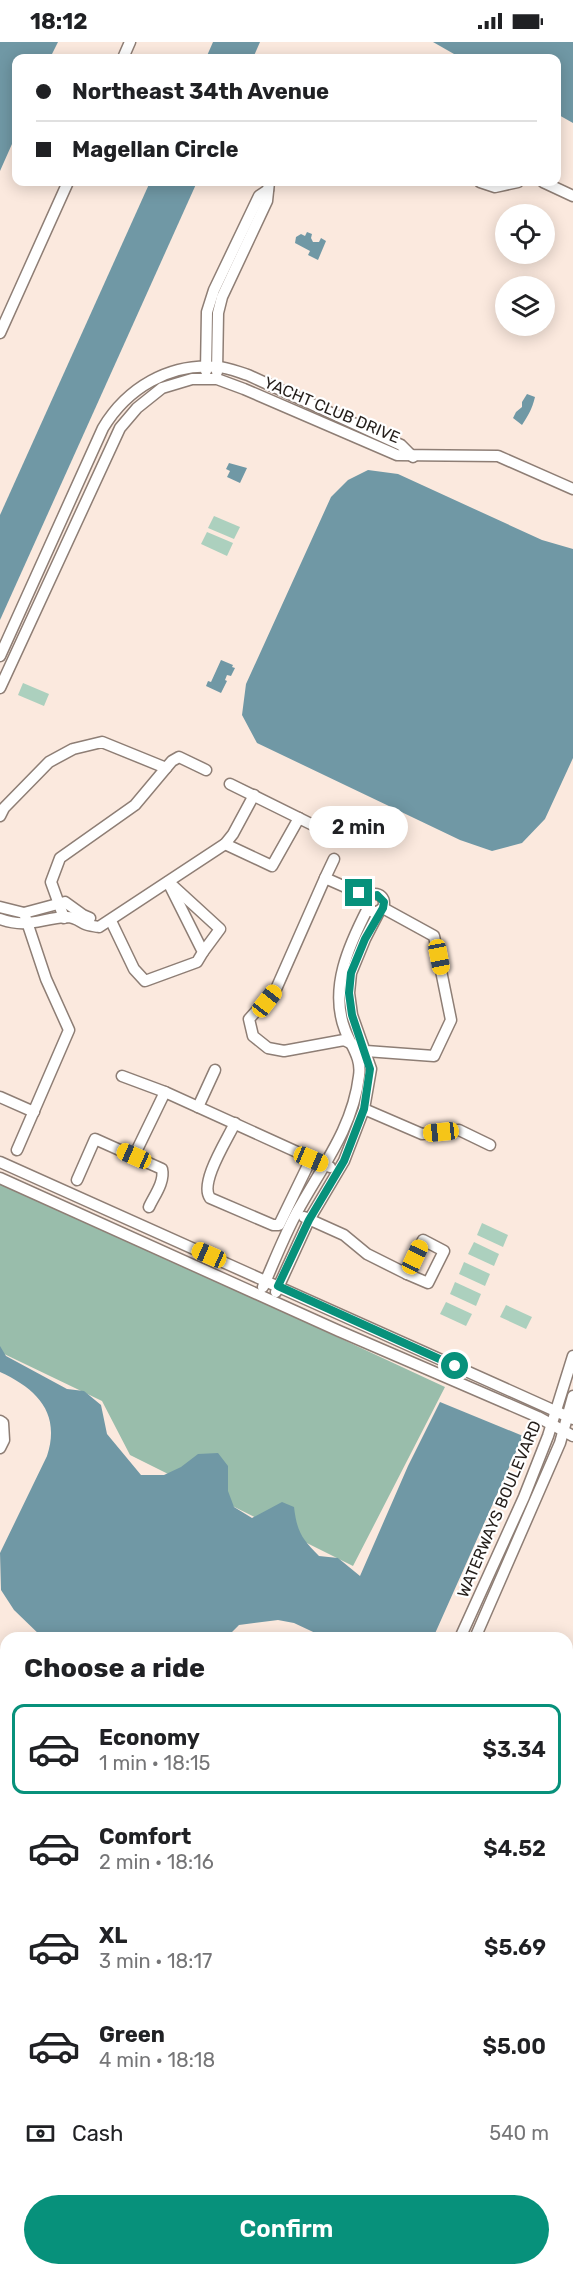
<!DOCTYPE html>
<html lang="en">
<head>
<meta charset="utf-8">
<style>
  :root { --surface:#fff; --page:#f2f2f2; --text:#202124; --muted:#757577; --line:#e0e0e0; --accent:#07917b }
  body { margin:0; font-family:Rubik,sans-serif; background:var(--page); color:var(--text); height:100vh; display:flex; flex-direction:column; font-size:22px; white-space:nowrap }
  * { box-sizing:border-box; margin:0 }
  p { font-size:20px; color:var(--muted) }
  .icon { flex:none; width:33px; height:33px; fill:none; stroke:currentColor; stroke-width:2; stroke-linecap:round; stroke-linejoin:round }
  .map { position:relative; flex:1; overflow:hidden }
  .details { position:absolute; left:0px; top:1590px; width:573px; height:644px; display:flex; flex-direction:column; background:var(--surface); border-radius:18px 18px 0 0; box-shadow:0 3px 15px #0003 }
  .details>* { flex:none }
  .banner { position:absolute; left:12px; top:12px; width:549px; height:132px; border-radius:12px; box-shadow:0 3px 15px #0003; display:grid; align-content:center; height:132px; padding:0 24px; background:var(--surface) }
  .tools { position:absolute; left:495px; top:162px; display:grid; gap:12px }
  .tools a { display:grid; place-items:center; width:60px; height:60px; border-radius:50%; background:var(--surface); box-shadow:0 3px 15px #0003; font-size:30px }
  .end { position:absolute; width:27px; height:27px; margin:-14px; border:8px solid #07917b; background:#fff; box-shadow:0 0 0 3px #fff }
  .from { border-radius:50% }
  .bubble { position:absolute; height:42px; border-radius:21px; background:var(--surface); box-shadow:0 3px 15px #0003; font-size:20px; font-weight:600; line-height:42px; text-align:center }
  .car { position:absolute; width:18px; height:36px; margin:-18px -9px; border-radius:8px; box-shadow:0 0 4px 2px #0007; background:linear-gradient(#f5c518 24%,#345 0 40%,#f5c518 0 76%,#345 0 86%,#f5c518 0) }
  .banner b { display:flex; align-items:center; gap:21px; height:57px; font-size:22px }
  .banner b+b { border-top:2px solid var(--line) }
  .banner i { width:15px; height:15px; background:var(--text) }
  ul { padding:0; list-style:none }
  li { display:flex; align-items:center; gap:18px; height:90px; margin:0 12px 9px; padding:0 12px; border:3px solid transparent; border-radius:12px }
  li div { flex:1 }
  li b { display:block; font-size:22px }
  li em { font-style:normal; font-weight:600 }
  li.current { border-color:var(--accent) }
  li>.icon { width:54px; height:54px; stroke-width:1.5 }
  h2 { padding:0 24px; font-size:27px; line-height:72px }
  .pay { display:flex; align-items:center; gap:15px; height:66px; padding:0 24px; font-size:22px }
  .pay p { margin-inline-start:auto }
  .button { display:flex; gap:12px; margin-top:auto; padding:12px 24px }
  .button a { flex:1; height:69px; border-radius:36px; background:var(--accent); color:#fff; font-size:24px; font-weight:600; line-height:69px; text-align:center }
  .status { display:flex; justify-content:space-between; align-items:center; height:42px; padding:0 30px; background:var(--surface); direction:ltr }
  .status svg { height:16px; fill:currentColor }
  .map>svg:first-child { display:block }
  .green { fill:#acd0be }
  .forest { fill:#99bdab }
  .water { fill:#7098a5 }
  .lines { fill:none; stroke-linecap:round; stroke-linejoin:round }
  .minor-casing { stroke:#8e7e75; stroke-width:13 }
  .minor { stroke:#fff; stroke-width:10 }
  .route { stroke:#07917b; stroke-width:8 }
  .labels { text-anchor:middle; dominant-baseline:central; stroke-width:4.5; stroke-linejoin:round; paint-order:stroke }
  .street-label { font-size:16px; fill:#241e1a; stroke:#fff }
</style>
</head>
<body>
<div class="status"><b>18:12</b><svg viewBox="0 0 49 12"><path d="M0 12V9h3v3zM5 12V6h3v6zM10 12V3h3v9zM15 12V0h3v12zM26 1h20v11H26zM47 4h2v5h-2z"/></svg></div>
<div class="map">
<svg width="573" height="2233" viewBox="0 0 573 2233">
  <rect width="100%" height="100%" fill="#fbe9de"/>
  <g class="green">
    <path d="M214 474 240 485 234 497 208 486Z"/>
    <path d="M207 490 233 501 227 514 201 502Z"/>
    <path d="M23 641 49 652 44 664 18 653Z"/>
    <path d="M482 1181 508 1193 503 1205 477 1193Z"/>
    <path d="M474 1200 499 1212 494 1224 468 1212Z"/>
    <path d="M464 1220 490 1232 485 1244 459 1232Z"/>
    <path d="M455 1240 481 1252 476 1264 450 1252Z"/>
    <path d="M446 1260 472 1272 466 1284 440 1272Z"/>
    <path d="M506 1263 532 1275 526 1287 500 1275Z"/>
    <path d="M573 1703V2131L567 2134V1713Z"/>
  </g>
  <path class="forest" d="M0 1138 445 1345 353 1524 130 1413 102 1359 0 1310Z"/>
  <g class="water">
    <path d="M0 0H58L50 16H16V93L0 129Z"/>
    <path d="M213 0H260L253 16H206Z"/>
    <path d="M433 0H573V81L557 72 556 16H461Z"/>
    <path d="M150 140H197L0 578V473Z"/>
    <path d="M307 190 312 192 311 196 313 200H319L321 196 326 199 318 218 308 213 310 209 295 201 296 195 301 192 305 194Z"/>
    <path d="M527 352 535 355C532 367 529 372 522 383L513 376 516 370 522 365V360Z"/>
    <path d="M229 421 247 426 240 441 227 435 230 429 226 427Z"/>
    <path d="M368 428 398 432 542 498 573 507V716L545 777 522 801 492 809 460 798 257 701 242 673 246 642 331 455 348 438Z"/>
    <path d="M221 618 233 623 232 625 235 626 231 634 227 633 225 638 227 639 221 651 206 644 208 639 211 640Z"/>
    <path d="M0 1304 6 1314 67 1347 84 1349 101 1363 107 1392 141 1433H164L181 1425 198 1412 218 1411 228 1424V1449L234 1465 252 1476 282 1460 294 1465C297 1490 302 1497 319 1514L338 1516 360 1534 408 1424 440 1360 523 1394 433 1596H326L294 1581 278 1578 239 1583 226 1596H43L14 1568 1 1548 0 1511 47 1414C61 1371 37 1347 0 1330Z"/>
    <path d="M0 1689 6 1697V1794L0 1805V1768L4 1760 5 1737 0 1724Z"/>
    <path d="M567 1924 573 1933V2050L567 2055Z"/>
  </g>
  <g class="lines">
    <g class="minor-casing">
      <g id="minor">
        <path d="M123 16 130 0"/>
        <path d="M480 140 495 145 518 140"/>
        <path d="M543 140 573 154"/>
        <path d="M0 291 68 140"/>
        <path d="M206 329 207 270 214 248 259 154 268 148"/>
        <path d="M217 330 218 271 222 255 267 159 269 140"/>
        <path d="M0 614 103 386C127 346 169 321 217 325 227 325 238 330 248 333L401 403 413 415"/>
        <path d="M0 646 120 386 137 366 162 346 192 337H217L244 347 397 413 498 414 573 447"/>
        <path d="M166 726 172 719 179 715 206 728"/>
        <path d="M230 742 321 787"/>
        <path d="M0 774 4 766 49 720 73 707 102 700 166 726 135 763 60 816 51 840 64 876"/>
        <path d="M225 802 272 824 299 776"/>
        <path d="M325 836 334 817"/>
        <path d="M173 844 220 887 203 910"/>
        <circle cx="375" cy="861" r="9"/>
        <path d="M368 857 359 851 325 836 276 947 249 977 253 994 268 1006 284 1009 344 998 366 1009 434 1014 451 978 434 894 383 866"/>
        <path d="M0 865 24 871 65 860 83 873 90 876"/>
        <path d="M0 877C28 887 41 876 67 875 75 875 79 879 85 882 89 884 95 884 99 885L225 802 233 792 254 753"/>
        <path d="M111 879 134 927 145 939 197 920 203 910 168 840"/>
        <path d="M122 1034 165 1050 330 1125"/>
        <path d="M0 1055 34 1070"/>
        <path d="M198 1065 215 1028"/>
        <path d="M364 1067 422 1092 459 1088 490 1103"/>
        <path d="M235 1081C227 1098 199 1141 210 1156L273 1183H279L311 1117"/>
        <path d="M17 1108 69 988 46 937 24 871"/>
        <path d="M134 1114 165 1050"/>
        <path d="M0 1120 573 1377"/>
        <path d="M0 1136 339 1289 538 1375 573 1394"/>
        <path d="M77 1138 95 1097 162 1127C165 1140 154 1154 149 1165"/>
        <path d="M304 1175 344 1193 367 1212 407 1232"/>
        <path d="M423 1198 444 1209 428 1241 407 1232Z"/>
        <path d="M263 1245C274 1220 284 1194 297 1170 321 1126 353 1086 359 1034 362 1016 351 1004 345 988 329 946 349 903 368 866"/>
        <path d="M276 1250 309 1178 344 1119 364 1067 371 1027 352 973 349 951 351 931 365 897 380 868"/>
        <path d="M0 1379 3 1381 4 1398 0 1406"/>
        <path d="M460 1596 524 1455 548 1394 573 1314"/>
        <path d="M475 1596 560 1401 573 1354"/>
        <path d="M0 1621 6 1629"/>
        <path d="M567 1632 573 1623"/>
        <path d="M567 1669 573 1660"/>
        <path d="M0 1864 6 1858"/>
        <path d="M0 2025 6 2036"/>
        <path d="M0 2052 5 2046 6 2040"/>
        <path d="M0 2162 6 2164"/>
        <path d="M567 2170 573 2175"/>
        <path d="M0 2188 6 2191"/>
        <path d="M567 2191 573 2196"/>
        <path d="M92 2228 105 2233"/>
        <path d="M113 2228 126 2233"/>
        <path d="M175 2233 178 2228"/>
        <path d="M190 2233 192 2228"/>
      </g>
    </g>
    <use href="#minor" class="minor"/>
  </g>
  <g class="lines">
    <path class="route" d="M359 851 368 856 377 853 384 860 383 866 365 897 351 931 349 951 352 973 370 1027 364 1067 344 1119 309 1178 278 1244 455 1324"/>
  </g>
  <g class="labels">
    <g class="street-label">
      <text transform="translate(332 368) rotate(23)">YACHT CLUB DRIVE</text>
      <text transform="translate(499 1467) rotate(-67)">WATERWAYS BOULEVARD</text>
    </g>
  </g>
</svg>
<div class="tools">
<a><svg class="icon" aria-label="locate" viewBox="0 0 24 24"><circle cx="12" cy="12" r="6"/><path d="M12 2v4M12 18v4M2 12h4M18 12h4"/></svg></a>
<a><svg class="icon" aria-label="layers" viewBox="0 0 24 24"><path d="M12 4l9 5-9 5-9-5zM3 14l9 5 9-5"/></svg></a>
</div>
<i class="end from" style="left:455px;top:1324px"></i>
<i class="end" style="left:359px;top:851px"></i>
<div class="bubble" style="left:309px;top:764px;width:99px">2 min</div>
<i class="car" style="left:439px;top:915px;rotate:169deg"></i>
<i class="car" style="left:267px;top:959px;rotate:38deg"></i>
<i class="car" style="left:441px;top:1090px;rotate:264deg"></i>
<i class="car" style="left:134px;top:1114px;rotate:294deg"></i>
<i class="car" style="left:311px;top:1117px;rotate:113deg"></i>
<i class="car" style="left:209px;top:1213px;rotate:294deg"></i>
<i class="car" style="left:415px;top:1215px;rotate:25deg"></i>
<div class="banner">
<b><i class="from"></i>Northeast 34th Avenue</b>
<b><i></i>Magellan Circle</b>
</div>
<section class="details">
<h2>Choose a ride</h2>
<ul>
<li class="current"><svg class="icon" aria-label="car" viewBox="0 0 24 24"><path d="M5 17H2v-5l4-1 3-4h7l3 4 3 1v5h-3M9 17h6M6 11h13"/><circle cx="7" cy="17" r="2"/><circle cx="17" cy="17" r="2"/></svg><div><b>Economy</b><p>1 min · 18:15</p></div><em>$3.34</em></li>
<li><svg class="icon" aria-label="car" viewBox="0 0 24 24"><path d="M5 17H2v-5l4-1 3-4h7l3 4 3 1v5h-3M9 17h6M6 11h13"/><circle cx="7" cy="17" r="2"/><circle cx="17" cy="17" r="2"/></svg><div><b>Comfort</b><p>2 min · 18:16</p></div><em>$4.52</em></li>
<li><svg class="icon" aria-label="car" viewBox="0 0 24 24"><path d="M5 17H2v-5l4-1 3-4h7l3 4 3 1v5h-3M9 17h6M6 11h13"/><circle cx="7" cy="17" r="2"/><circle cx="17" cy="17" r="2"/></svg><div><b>XL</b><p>3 min · 18:17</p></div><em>$5.69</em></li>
<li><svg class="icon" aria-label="car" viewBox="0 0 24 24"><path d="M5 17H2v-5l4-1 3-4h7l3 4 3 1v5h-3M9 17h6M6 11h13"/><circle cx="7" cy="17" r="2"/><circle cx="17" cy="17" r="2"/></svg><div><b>Green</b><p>4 min · 18:18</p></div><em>$5.00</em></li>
</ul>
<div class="pay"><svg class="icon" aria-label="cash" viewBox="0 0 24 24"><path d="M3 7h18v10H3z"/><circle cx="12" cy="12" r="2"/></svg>Cash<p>540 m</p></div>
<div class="button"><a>Confirm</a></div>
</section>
</div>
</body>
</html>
